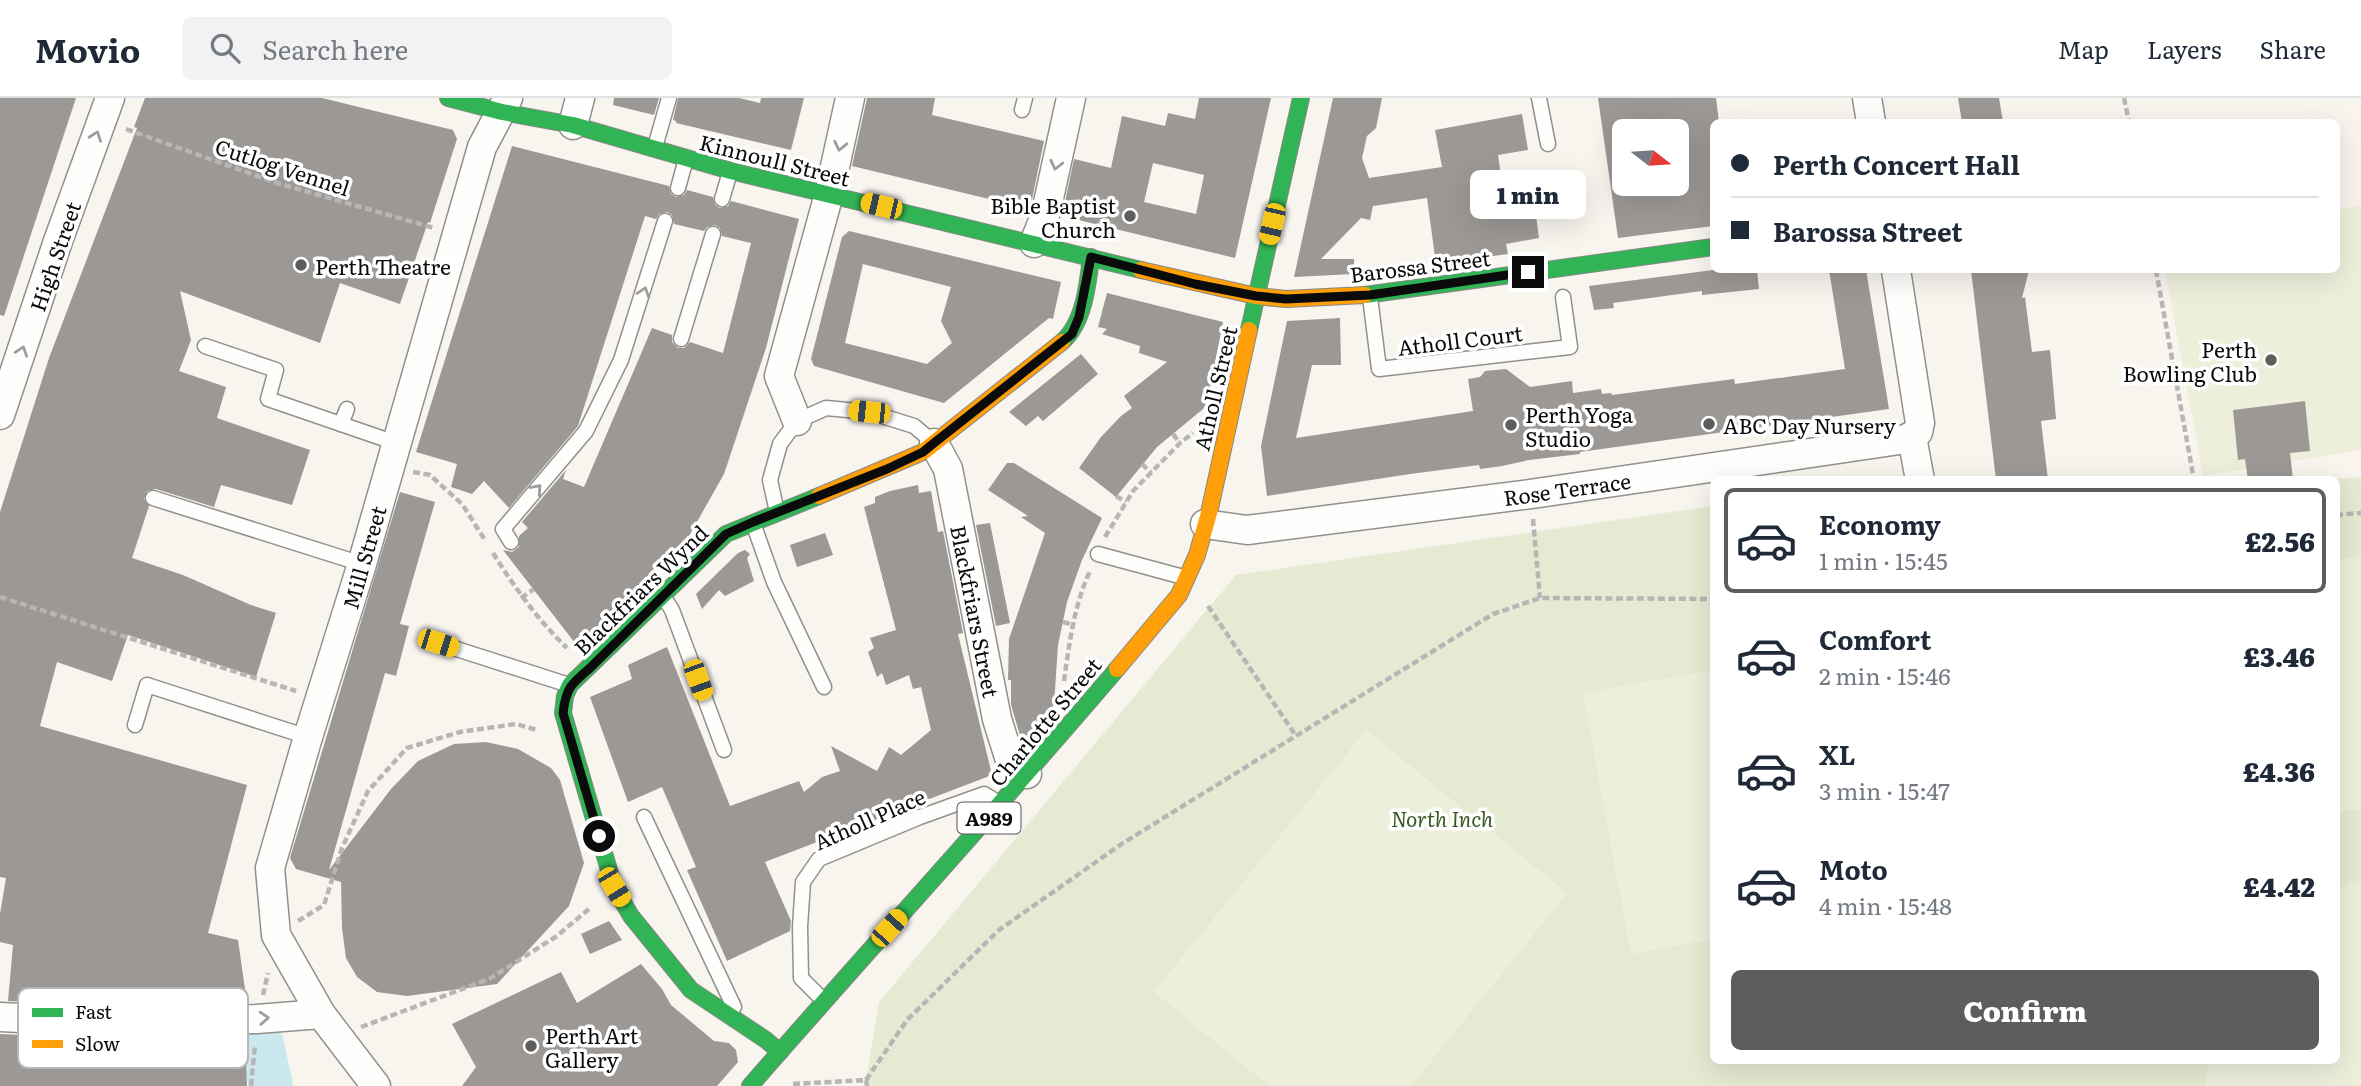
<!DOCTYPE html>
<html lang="en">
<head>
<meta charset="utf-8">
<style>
  :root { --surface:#fff; --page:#f2f2f3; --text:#1f2937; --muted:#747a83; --line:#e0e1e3; --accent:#5e5d5b }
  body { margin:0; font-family:Literata,serif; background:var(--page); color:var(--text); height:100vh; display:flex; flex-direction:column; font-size:26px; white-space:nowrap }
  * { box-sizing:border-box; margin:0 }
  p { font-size:23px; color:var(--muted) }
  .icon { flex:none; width:38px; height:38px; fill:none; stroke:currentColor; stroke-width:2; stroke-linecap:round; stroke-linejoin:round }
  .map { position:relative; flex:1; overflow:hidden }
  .side { position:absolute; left:1710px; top:378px; width:630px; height:588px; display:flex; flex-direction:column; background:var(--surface); border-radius:10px; box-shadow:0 7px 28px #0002 }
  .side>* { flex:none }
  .top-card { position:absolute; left:1710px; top:21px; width:630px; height:154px; border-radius:10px; box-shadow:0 7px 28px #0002; display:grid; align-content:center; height:154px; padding:0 21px; background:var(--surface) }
  .needle { width:46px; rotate:107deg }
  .fabs { position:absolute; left:1612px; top:21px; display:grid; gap:14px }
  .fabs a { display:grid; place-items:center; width:77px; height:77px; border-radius:10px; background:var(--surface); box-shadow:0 7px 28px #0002; font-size:35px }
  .end { position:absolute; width:32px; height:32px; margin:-16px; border:9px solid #0b0b0b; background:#fff; box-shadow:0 0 0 4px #fff }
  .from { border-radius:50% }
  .bubble { position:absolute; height:49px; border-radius:10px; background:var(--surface); box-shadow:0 7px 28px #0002; font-size:23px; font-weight:800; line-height:49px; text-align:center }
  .car { position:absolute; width:21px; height:42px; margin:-21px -10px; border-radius:9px; box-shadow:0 0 5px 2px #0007; background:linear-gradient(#f5c518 24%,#345 0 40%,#f5c518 0 76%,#345 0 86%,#f5c518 0) }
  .top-card b { display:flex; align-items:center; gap:24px; height:66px; font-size:26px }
  .top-card b+b { border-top:2px solid var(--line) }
  .top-card i { width:18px; height:18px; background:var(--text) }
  ul { padding:12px 0 0; list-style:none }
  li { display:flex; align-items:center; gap:21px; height:105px; margin:0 14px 10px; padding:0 7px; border:4px solid transparent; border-radius:10px }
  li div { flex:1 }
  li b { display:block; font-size:26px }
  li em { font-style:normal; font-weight:800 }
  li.active { border-color:var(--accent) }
  li>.icon { width:63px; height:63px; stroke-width:1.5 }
  .primary-button { display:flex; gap:14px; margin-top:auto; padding:14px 21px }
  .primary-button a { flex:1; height:80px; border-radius:10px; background:var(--accent); color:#fff; font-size:28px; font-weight:800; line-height:80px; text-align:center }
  header { display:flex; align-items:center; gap:42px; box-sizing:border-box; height:98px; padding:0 35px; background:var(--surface); border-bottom:2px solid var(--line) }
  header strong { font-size:33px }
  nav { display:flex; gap:38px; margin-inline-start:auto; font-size:24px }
  .search { width:490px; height:63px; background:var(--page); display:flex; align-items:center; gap:18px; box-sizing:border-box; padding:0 24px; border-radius:10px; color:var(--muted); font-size:26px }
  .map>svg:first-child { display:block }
  .green { fill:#e5ebd2 }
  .pitch { fill:#eeefdb }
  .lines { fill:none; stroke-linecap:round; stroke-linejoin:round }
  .river { stroke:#cae8ee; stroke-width:44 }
  .building { fill:#9b9895; fill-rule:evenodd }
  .lane-casing { stroke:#92908e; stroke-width:17 }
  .street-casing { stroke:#92908e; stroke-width:31 }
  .fast-casing { stroke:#888784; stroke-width:18 }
  .slow-casing { stroke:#888784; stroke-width:18 }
  .path { stroke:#b7b6b5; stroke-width:4.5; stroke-dasharray:7 3.5; stroke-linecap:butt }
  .lane { stroke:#fefefd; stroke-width:14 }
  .street { stroke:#fefefd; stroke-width:28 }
  .fast { stroke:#30b455; stroke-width:16 }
  .slow { stroke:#ff9f0a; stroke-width:16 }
  .oneway { stroke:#9d9d9c }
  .route { stroke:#0b0b0b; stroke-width:9 }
  .poi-dot { fill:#5e5d5b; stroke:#fff; stroke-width:2.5 }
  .labels { text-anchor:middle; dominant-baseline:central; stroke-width:7; stroke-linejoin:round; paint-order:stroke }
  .shield { fill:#fff; stroke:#545454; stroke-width:2 }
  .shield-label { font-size:19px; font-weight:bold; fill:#0b0b0b }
  .street-label { font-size:21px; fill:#0b0b0b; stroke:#fff }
  .poi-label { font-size:21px; fill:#0b0b0b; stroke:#fff; text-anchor:start }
  .park-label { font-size:21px; font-style:italic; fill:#395925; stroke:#fff }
  .key { fill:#fff; stroke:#b6b6b6; stroke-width:2 }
  .key-label { font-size:19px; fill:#0b0b0b }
</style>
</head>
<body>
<header>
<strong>Movio</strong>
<div class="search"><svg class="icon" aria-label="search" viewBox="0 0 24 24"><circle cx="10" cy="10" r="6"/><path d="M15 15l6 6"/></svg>Search here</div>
<nav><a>Map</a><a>Layers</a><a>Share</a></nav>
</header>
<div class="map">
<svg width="2361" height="988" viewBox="0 0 2361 988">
  <rect width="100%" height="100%" fill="#f8f5ef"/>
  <path class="green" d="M2361 379V988H865L879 904 1236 477 1713 408V962H2336V382L2331 381Z"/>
  <g class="pitch">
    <path d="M2361 107V352L2203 378 2165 172H2336V112Z"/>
    <path d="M2361 458V711L2336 714V461Z"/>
    <path d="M1713 572V841L1631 856 1583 595Z"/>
    <path d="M1366 632 1567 795 1411 988H1269L1154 894Z"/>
    <path d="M2351 783H2361V988H2206L2208 963 2336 962V792Z"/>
  </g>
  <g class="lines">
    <path class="river" d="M262 947 271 988"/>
  </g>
  <g class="building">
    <path d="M0 0H76L4 218 0 217Z"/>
    <path d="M145 0H322L453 32 457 41 430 125 428 124 400 206 340 185 320 245 180 193 191 242 179 273 226 289 217 320 310 352 292 407 221 387 214 409 156 391 147 393 144 401 149 408 132 460 183 477 251 507 276 515 256 579 128 537 112 583 57 564 40 628 247 687 208 835 238 842 247 905 124 908 8 903 13 847 0 844V816L6 780 0 779V414L49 260 137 30 134 29Z"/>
    <path d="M614 0H659L654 17 613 7Z"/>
    <path d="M678 0H739L760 5 761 0H804L791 52 676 25V23L673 22Z"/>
    <path d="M867 0H935L932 17 1044 43 1030 111 852 68Z"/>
    <path d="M1199 0H1271L1235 160 1062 118 1074 61 1111 70 1122 18 1165 28 1168 15 1195 21ZM1153 65 1204 77 1196 116 1144 104Z"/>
    <path d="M1333 0H1382L1376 30 1367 38 1362 60 1369 80 1442 69 1435 32 1522 16 1528 52 1498 57 1505 106 1534 102 1539 140 1506 146 1508 156 1436 166 1427 100 1373 108 1370 122 1361 120 1321 161H1354V176L1294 179Z"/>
    <path d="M1598 0H1716L1719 24H1713V128L1618 140ZM1624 33H1676V86H1624Z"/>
    <path d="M1958 0H1999L2003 24H1962Z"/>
    <path d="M512 48 669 88 671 96 676 99 684 97 687 92 713 99 715 107 720 110 728 108 731 103 799 121 766 250 724 376 689 438 677 453 578 549 503 452 512 454 519 449V438L528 430 522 424 566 372 563 381 584 389 652 230 672 237V244L678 250H684L690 244 723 255 751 145 722 138 720 130 715 127 707 129 704 133 674 126 672 117 667 114 659 116 656 121 645 118 578 328 509 410 484 383 472 396 451 389 457 366 416 354Z"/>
    <path d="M849 133 1061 184 1053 221 1049 220 944 305 814 268 811 261 842 139ZM863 166 951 189 941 223 952 245 927 266 845 245Z"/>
    <path d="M1713 172H1757L1759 191 1702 197V193L1613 205 1614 210 1594 212 1589 188Z"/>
    <path d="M1829 172H1866L1889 311 1580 354V356L1529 362 1502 368 1480 371 1479 367 1410 376 1267 398 1261 348 1287 223 1340 220 1341 267H1312L1296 340 1473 313 1468 281 1480 279 1485 273 1506 271 1530 289 1572 283 1573 295 1601 291 1602 296 1611 295 1612 297 1734 281 1735 286 1845 271Z"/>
    <path d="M1971 172H2029L2022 200 2025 199 2032 254 2050 252 2056 321 2041 323 2048 382H1996Z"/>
    <path d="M1107 195 1223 224 1207 305 1203 311 1157 349 1116 399 1079 370 1101 339 1121 318 1132 310 1124 298 1167 264 1139 255 1140 248 1102 236 1107 231 1098 229Z"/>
    <path d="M1081 256 1098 276 1043 323 1038 318 1026 328 1009 314Z"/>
    <path d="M2305 303 2310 353 2290 355 2293 382H2248L2245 361 2238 362 2233 312Z"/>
    <path d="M1007 365H1014L1102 420 1082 462 1067 504 1058 547 1054 607 1022 644 1011 607V582H1008L1009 541 1045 435 1021 419 1028 418 988 392Z"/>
    <path d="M918 387 919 395 931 393 938 434 943 433 963 535 958 536 992 677 765 764 791 823 790 833 727 863 687 772 696 769 662 689 628 704 590 599 632 581 628 567 667 549 730 708 799 683 804 694 822 679 840 673 831 648 877 673 889 649 901 657 931 632 921 589 913 591 909 577 886 587 882 575 877 579 868 554 874 550 870 540 896 532 864 409 875 405V399L890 393Z"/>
    <path d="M400 394 435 404 400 526 409 528 396 578 385 575 329 772 391 691 418 663 454 646 486 644 518 651 551 670 560 682 584 765 569 808 497 886 407 898 377 894 357 879 346 860 342 830 341 784 296 771 290 760Z"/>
    <path d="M990 425 1010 525 996 528 976 427Z"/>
    <path d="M825 435 833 457 797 469 790 447Z"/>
    <path d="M745 452 750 456 747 460 754 483 725 498 719 492 702 511 696 496 738 455Z"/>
    <path d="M609 823 622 842 590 856 581 836Z"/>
    <path d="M641 866 662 891 671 907 714 943 729 945 736 952 738 964 717 988H462L476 969 452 926 561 874 577 905Z"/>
    <path d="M0 936 124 942 245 938 247 988H0Z"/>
  </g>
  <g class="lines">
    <g class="lane-casing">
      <g id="lane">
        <path d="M1539 0 1548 46"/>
        <path d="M1022 12 1025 0"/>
        <path d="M655 49 669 0"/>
        <path d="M678 90 686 61"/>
        <path d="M722 101 730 74"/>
        <path d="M1370 199 1379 271 1570 249 1563 199"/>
        <path d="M681 241 713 136"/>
        <path d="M205 248 276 272 268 301 396 345"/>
        <path d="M341 326 347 311"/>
        <path d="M153 400 362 466"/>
        <path d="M777 414 770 382 780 346 797 323 826 310 869 314 914 328 933 344"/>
        <path d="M753 425 774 484 824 589"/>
        <path d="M511 444 503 431 586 333 621 262 665 123"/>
        <path d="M1098 456 1187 480"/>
        <path d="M663 498 672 512 724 652"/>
        <path d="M438 545 569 587"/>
        <path d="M135 627 147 587 308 639"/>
        <path d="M644 719 734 909"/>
        <path d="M823 902 801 880 800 829 803 784 819 761 920 719 984 696 999 705"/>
      </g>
    </g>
    <g class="street-casing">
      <g id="street">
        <path d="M1867 0 1871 24"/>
        <path d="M573 27 580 0"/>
        <path d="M1034 145 1045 118 1071 0"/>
        <path d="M0 317 58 143 110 0"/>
        <path d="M797 323 779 278 829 96 850 0"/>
        <path d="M1912 339 1920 382"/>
        <path d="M934 345 948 371 997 621 1009 659 1027 676"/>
        <path d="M1205 426 1247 432 1531 396 1906 341 1918 334 1920 325 1896 172"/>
        <path d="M0 919 124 925 257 921 321 916"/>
        <path d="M376 988 321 916 276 837 270 770 308 639 362 466 482 49 508 0"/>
      </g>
    </g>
    <g class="fast-casing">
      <g id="fast">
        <path d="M448 0 502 14 573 27 731 73 1141 172"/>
        <path d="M1365 197 1713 149"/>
        <path d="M1249 232 1301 0"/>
        <path d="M1062 244C1084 225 1088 186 1091 159"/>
        <path d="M780 954 766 942 691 892 631 818 614 789 563 615 565 598 570 587 726 436 819 398"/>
        <path d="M750 988C872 848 997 712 1117 571"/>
      </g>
    </g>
    <g class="slow-casing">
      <g id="slow">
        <path d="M1141 172 1256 198 1286 201 1365 197"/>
        <path d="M819 398 923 354 1062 244"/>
        <path d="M1117 571 1179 497 1197 457 1209 415 1249 232"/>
      </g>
    </g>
    <g class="path">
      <path d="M2124 0 2129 24"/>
      <path d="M126 31 277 85 434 130"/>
      <path d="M2156 172 2194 382"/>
      <path d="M1173 336 1180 345"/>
      <path d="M1142 366 1151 375"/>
      <path d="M413 374 430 377 462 406 485 442"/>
      <path d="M1116 398 1126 404"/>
      <path d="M2336 417 2361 415"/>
      <path d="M1533 421 1540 500"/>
      <path d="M1105 439 1133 393 1180 345 1193 335"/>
      <path d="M493 455C515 490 537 521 567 550"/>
      <path d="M0 499 296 593"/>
      <path d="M521 500 534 491"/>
      <path d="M1208 508 1296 638"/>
      <path d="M1063 524 1074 527"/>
      <path d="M1064 583C1069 547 1074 507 1090 473"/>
      <path d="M298 823 324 807 342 750 368 693 407 650 460 634 516 626 537 632"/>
      <path d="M263 897 268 875"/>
      <path d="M361 929 489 881 557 838 590 810"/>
      <path d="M866 982 907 922 999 832 1123 745 1493 516 1540 500 1713 501"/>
      <path d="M793 986 866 982 867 988"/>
      <path d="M251 988 255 947"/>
    </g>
    <use href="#lane" class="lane"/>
    <use href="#street" class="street"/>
    <use href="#fast" class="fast"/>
    <use href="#slow" class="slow"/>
  </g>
  <defs><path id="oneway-chevron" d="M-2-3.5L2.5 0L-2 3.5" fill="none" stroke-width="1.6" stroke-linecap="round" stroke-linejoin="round" transform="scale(1.75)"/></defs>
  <g class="oneway">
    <use href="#oneway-chevron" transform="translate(96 38) rotate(-70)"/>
    <use href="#oneway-chevron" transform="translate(840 48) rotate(102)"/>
    <use href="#oneway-chevron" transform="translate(1056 67) rotate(103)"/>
    <use href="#oneway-chevron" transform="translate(644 194) rotate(-72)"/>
    <use href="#oneway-chevron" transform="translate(22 253) rotate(-71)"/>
    <use href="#oneway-chevron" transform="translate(537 391) rotate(-49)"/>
    <use href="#oneway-chevron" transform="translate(264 920) rotate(-4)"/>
  </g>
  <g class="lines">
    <path class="route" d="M599 738 563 615C566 590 571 586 590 570L726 436 753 424 887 371 923 354 934 345 1072 236 1079 219 1091 159 1195 186 1256 198 1286 201 1370 197 1528 174"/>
  </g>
  <g class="poi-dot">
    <circle cx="1130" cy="118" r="7"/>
    <circle cx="301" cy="167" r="7"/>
    <circle cx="2271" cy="262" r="7"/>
    <circle cx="1709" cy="326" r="7"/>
    <circle cx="1511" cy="327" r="7"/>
    <circle cx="531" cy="948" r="7"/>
  </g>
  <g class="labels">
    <rect class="shield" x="957.5" y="704.5" width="63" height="31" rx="5"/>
    <g class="shield-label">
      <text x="989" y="720">A989</text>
    </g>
    <g class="street-label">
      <text transform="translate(775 61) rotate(14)">Kinnoull Street</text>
      <text transform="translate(283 68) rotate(18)">Cutlog Vennel</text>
      <text transform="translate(54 158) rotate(-71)">High Street</text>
      <text transform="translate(1420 167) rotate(-7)">Barossa Street</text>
      <text transform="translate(1460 241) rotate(-7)">Atholl Court</text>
      <text transform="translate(1214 290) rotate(-77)">Atholl Street</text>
      <text transform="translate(1567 390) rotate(-8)">Rose Terrace</text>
      <text transform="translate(363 459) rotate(-74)">Mill Street</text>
      <text transform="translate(640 491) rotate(-44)">Blackfriars Wynd</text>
      <text transform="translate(976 513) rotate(79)">Blackfriars Street</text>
      <text transform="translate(1044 623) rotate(-50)">Charlotte Street</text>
      <text transform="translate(869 720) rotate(-24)">Atholl Place</text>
    </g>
    <g class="poi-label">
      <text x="1116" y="106" text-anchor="end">Bible Baptist<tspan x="1116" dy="24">Church</tspan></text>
      <text x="315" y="167">Perth Theatre</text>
      <text x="2257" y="250" text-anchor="end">Perth<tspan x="2257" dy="24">Bowling Club</tspan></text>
      <text x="1525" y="315">Perth Yoga<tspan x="1525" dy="24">Studio</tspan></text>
      <text x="1723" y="326">ABC Day Nursery</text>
      <text x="545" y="936">Perth Art<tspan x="545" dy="24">Gallery</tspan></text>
    </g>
    <g class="park-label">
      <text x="1442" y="719">North Inch</text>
    </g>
  </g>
  <rect x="18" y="890" width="230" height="80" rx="10" class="key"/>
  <rect x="32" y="910" width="31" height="9" fill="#30b455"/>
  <rect x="32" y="942" width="31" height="8" fill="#ff9f0a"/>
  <g class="key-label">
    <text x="75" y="921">Fast</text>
    <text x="75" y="953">Slow</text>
  </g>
</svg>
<div class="fabs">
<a><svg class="needle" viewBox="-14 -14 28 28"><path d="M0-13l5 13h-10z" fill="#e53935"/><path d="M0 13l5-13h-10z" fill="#747a83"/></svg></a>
</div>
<i class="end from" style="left:599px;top:738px"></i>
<i class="end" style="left:1528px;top:174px"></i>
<div class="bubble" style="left:1470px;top:72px;width:116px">1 min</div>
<i class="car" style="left:881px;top:108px;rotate:283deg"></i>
<i class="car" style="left:1272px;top:126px;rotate:193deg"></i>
<i class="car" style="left:869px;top:314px;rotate:276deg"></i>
<i class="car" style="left:438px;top:545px;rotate:108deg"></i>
<i class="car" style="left:698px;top:582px;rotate:160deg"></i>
<i class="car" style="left:614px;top:789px;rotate:149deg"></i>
<i class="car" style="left:889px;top:830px;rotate:42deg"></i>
<div class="top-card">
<b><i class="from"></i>Perth Concert Hall</b>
<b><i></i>Barossa Street</b>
</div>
<section class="side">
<ul>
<li class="active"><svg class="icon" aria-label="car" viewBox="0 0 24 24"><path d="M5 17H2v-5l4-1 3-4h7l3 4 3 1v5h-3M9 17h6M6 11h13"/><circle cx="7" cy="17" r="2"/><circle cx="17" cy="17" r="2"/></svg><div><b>Economy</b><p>1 min · 15:45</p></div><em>£2.56</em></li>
<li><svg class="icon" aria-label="car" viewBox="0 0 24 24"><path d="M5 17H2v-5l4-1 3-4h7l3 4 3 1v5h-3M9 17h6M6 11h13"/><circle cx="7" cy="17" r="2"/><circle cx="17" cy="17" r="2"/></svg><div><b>Comfort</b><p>2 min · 15:46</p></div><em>£3.46</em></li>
<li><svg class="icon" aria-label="car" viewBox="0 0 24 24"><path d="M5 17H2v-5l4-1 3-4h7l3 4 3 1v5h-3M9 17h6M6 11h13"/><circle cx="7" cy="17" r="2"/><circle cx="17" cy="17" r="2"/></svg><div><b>XL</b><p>3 min · 15:47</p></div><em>£4.36</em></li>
<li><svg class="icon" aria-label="car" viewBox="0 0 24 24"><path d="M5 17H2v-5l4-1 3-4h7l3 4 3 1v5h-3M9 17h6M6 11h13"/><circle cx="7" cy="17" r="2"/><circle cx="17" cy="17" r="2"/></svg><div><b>Moto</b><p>4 min · 15:48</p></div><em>£4.42</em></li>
</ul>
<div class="primary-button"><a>Confirm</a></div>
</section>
</div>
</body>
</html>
